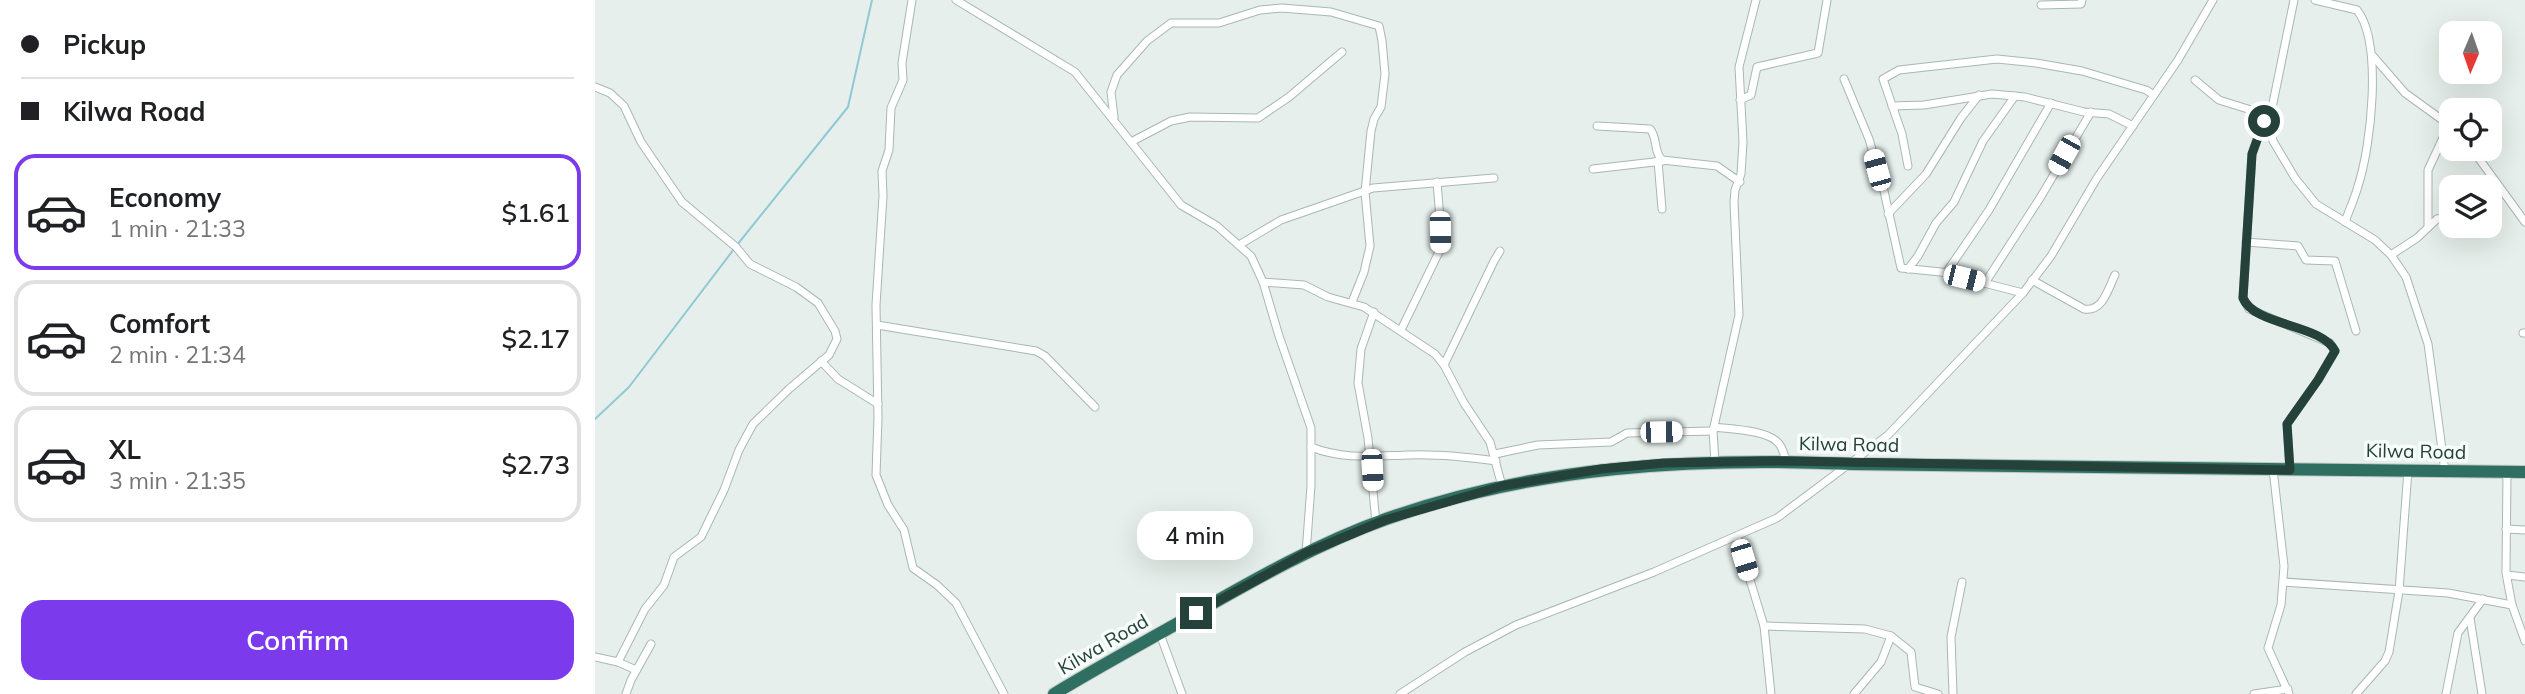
<!DOCTYPE html>
<html lang="en">
<head>
<meta charset="utf-8">
<style>
  :root { --surface:#fff; --page:#f6f6f6; --text:#202124; --muted:#757577; --line:#e0e0e0; --accent:#7c3aed }
  body { margin:0; font-family:Mulish,sans-serif; background:var(--page); color:var(--text); height:100vh; display:flex; flex-direction:column; font-size:26px; white-space:nowrap }
  * { box-sizing:border-box; margin:0 }
  p { font-size:23px; color:var(--muted) }
  .icon { flex:none; width:38px; height:38px; fill:none; stroke:currentColor; stroke-width:2; stroke-linecap:round; stroke-linejoin:round }
  .map { position:relative; flex:1; overflow:hidden }
  .sheet { display:flex; flex-direction:column; background:var(--surface); width:595px }
  .sheet>* { flex:none }
  .banner { display:grid; align-content:center; height:154px; padding:0 21px; background:var(--surface) }
  .needle { width:46px; rotate:182deg }
  .tools { position:absolute; left:1844px; top:21px; display:grid; gap:14px }
  .tools a { display:grid; place-items:center; width:63px; height:63px; border-radius:14px; background:var(--surface); box-shadow:0 7px 28px #0002; font-size:35px }
  .end { position:absolute; width:32px; height:32px; margin:-16px; border:9px solid #24423a; background:#fff; box-shadow:0 0 0 4px #fff }
  .from { border-radius:50% }
  .bubble { position:absolute; height:49px; border-radius:21px; background:var(--surface); box-shadow:0 7px 28px #0002; font-size:23px; font-weight:600; line-height:49px; text-align:center }
  .car { position:absolute; width:21px; height:42px; margin:-21px -10px; border-radius:9px; box-shadow:0 0 5px 2px #0007; background:linear-gradient(#fff 24%,#345 0 40%,#fff 0 76%,#345 0 86%,#fff 0) }
  .banner b { display:flex; align-items:center; gap:24px; height:66px; font-size:26px }
  .banner b+b { border-top:2px solid var(--line) }
  .banner i { width:18px; height:18px; background:var(--text) }
  ul { padding:0; list-style:none }
  li { display:flex; align-items:center; gap:21px; height:116px; margin:0 14px 10px; padding:0 7px; border:4px solid var(--line); border-radius:21px }
  li div { flex:1 }
  li b { display:block; font-size:26px }
  li em { font-style:normal; font-weight:600 }
  li.active { border-color:var(--accent) }
  li>.icon { width:63px; height:63px; stroke-width:1.5 }
  .button { display:flex; gap:14px; margin-top:auto; padding:14px 21px }
  .button a { flex:1; height:80px; border-radius:21px; background:var(--accent); color:#fff; font-size:28px; font-weight:600; line-height:80px; text-align:center }
  main { display:flex; flex:1; min-height:0 }
  .map>svg:first-child { display:block }
  .lines { fill:none; stroke-linecap:round; stroke-linejoin:round }
  .stream { stroke:#8ec9d4; stroke-width:2 }
  .street-casing { stroke:#a8b8b2; stroke-width:9 }
  .highway-casing { stroke:#c2cac8; stroke-width:14 }
  .street { stroke:#fff; stroke-width:7 }
  .highway { stroke:#2f6f62; stroke-width:12 }
  .route { stroke:#24423a; stroke-width:9 }
  .labels { text-anchor:middle; dominant-baseline:central; stroke-width:7; stroke-linejoin:round; paint-order:stroke }
  .street-label { font-size:19px; fill:#24423a; stroke:#f7fbf9 }
</style>
</head>
<body>
<main>
<section class="sheet">
<div class="banner">
<b><i class="from"></i>Pickup</b>
<b><i></i>Kilwa Road</b>
</div>
<ul>
<li class="active"><svg class="icon" aria-label="car" viewBox="0 0 24 24"><path d="M5 17H2v-5l4-1 3-4h7l3 4 3 1v5h-3M9 17h6M6 11h13"/><circle cx="7" cy="17" r="2"/><circle cx="17" cy="17" r="2"/></svg><div><b>Economy</b><p>1 min · 21:33</p></div><em>$1.61</em></li>
<li><svg class="icon" aria-label="car" viewBox="0 0 24 24"><path d="M5 17H2v-5l4-1 3-4h7l3 4 3 1v5h-3M9 17h6M6 11h13"/><circle cx="7" cy="17" r="2"/><circle cx="17" cy="17" r="2"/></svg><div><b>Comfort</b><p>2 min · 21:34</p></div><em>$2.17</em></li>
<li><svg class="icon" aria-label="car" viewBox="0 0 24 24"><path d="M5 17H2v-5l4-1 3-4h7l3 4 3 1v5h-3M9 17h6M6 11h13"/><circle cx="7" cy="17" r="2"/><circle cx="17" cy="17" r="2"/></svg><div><b>XL</b><p>3 min · 21:35</p></div><em>$2.73</em></li>
</ul>
<div class="button"><a>Confirm</a></div>
</section>
<div class="map">
<svg width="1930" height="694" viewBox="0 0 1930 694">
  <rect width="100%" height="100%" fill="#e6efeb"/>
  <g class="lines">
    <g class="stream">
      <path d="M142 245 253 107 277 0"/>
      <path d="M0 419 34 387 139 249"/>
    </g>
    <g class="street-casing">
      <g id="street">
        <path d="M317 0 307 63 308 80 296 108 294 150 287 171 288 196 281 305 283 418 281 475 293 505 309 530 318 568 342 585 361 603 409 694"/>
        <path d="M361 0 480 72 586 205 622 226 656 256 668 282 684 336 716 428V486L711 553"/>
        <path d="M1699 0 1677 108 1675 127 1678 141 1700 178 1721 204 1780 240 1796 255 1811 277 1833 344 1850 472"/>
        <path d="M1720 0 1762 10C1788 43 1776 147 1763 186 1760 198 1754 210 1750 222"/>
        <path d="M1446 5 1486 4 1487 0"/>
        <path d="M1777 55 1810 93 1857 127"/>
        <path d="M1249 79 1274 139 1289 191 1306 268 1346 272 1428 293"/>
        <path d="M1600 80 1624 100 1672 115"/>
        <path d="M0 87 15 93 29 106 46 142 87 202 141 247 155 264 201 287 223 303 240 331 242 339 234 355 194 389 158 424 144 450 129 490 106 537 79 557 69 585 50 609 23 662"/>
        <path d="M1145 100 1156 95 1162 67 1223 53 1232 0"/>
        <path d="M1297 106 1329 105 1397 94 1430 97 1489 112 1514 114 1538 126"/>
        <path d="M1676 110 1666 127 1657 154 1648 298 1654 309 1735 343 1740 351 1723 380 1692 424 1695 470"/>
        <path d="M519 117 516 92 522 75 552 41 576 23H624L665 10 687 8 736 12 784 26 787 41 790 74 786 107 779 119 776 131 770 192 775 246 769 272 757 302"/>
        <path d="M1002 126 1055 129C1063 138 1058 151 1067 160L1122 166 1145 182"/>
        <path d="M536 142 576 121 595 117 663 118 694 97 747 52"/>
        <path d="M1877 149 1930 222"/>
        <path d="M1063 161 1067 209"/>
        <path d="M1313 166 1307 134 1288 79 1304 70 1402 59 1441 63 1487 71 1551 90 1559 95"/>
        <path d="M998 169 1068 161"/>
        <path d="M1293 214 1331 174 1366 118 1384 95"/>
        <path d="M1833 227V170L1854 125"/>
        <path d="M1651 242 1703 246 1711 260 1740 261 1761 331"/>
        <path d="M644 245 686 220 778 188 899 178"/>
        <path d="M1796 255 1822 238 1842 219 1857 216"/>
        <path d="M1313 269 1323 256 1341 223 1359 202 1388 141 1420 96"/>
        <path d="M1351 273 1394 210 1456 103"/>
        <path d="M1437 280 1489 309C1508 312 1513 289 1520 275"/>
        <path d="M668 282 709 285 733 297 769 307 840 354 849 365 869 403 895 442 907 486"/>
        <path d="M1390 283 1445 198 1496 112"/>
        <path d="M779 312 766 349 763 383 773 438 781 523"/>
        <path d="M282 325 441 351 450 356 500 407"/>
        <path d="M806 330 844 252 845 219 842 182"/>
        <path d="M1928 333H1930"/>
        <path d="M226 361 243 379 283 404"/>
        <path d="M849 365 899 261 905 251"/>
        <path d="M1119 427C1136 429 1176 430 1185 445 1188 450 1190 456 1191 462"/>
        <path d="M716 447C749 460 779 456 814 455 843 454 872 457 901 461"/>
        <path d="M900 454 943 445 1016 442 1032 433 1118 431"/>
        <path d="M1120 462 1118 431 1144 315 1139 202 1140 190 1146 174 1148 142 1144 67 1161 0"/>
        <path d="M1678 469 1689 566 1686 605 1673 648 1694 694"/>
        <path d="M1912 472 1911 573 1917 605 1930 641"/>
        <path d="M1911 529 1930 530"/>
        <path d="M1142 537 1169 626 1176 694"/>
        <path d="M1912 575 1930 577"/>
        <path d="M1689 582 1853 593 1917 605"/>
        <path d="M1875 618 1887 694"/>
        <path d="M1169 626 1270 629 1296 636 1316 652 1320 687 1343 694"/>
        <path d="M565 634 587 694"/>
        <path d="M0 657 23 662 41 670"/>
        <path d="M31 694 36 680 56 644"/>
        <path d="M805 694 870 652 921 625 1059 572 1182 518 1293 435 1428 293 1456 256 1502 178 1583 60 1618 0"/>
        <path d="M1259 694 1286 662 1296 636"/>
        <path d="M1358 694 1356 637 1367 582"/>
        <path d="M1659 694 1693 689"/>
        <path d="M1761 694 1790 661 1794 652 1804 591 1813 470"/>
        <path d="M1851 694 1863 633 1888 599"/>
      </g>
    </g>
    <g class="highway-casing">
      <path id="highway" d="M459 694C503 667 548 643 592 618 657 581 721 544 791 519 941 466 1098 457 1256 464L1930 472"/>
    </g>
    <use href="#street" class="street"/>
    <use href="#highway" class="highway"/>
  </g>
  <g class="lines">
    <path class="route" d="M601 613 711 553 790 520 907 486 1006 469 1069 463 1191 461 1695 470 1692 424 1723 380 1740 351C1727 324 1659 326 1648 298L1657 154 1669 121"/>
  </g>
  <g class="labels">
    <g class="street-label">
      <text transform="translate(1254 444) rotate(1)">Kilwa Road</text>
      <text transform="translate(1821 451) rotate(1)">Kilwa Road</text>
      <text transform="translate(508 644) rotate(-30)">Kilwa Road</text>
    </g>
  </g>
</svg>
<div class="tools">
<a><svg class="needle" viewBox="-14 -14 28 28"><path d="M0-13l5 13h-10z" fill="#e53935"/><path d="M0 13l5-13h-10z" fill="#757577"/></svg></a>
<a><svg class="icon" aria-label="locate" viewBox="0 0 24 24"><circle cx="12" cy="12" r="6"/><path d="M12 2v4M12 18v4M2 12h4M18 12h4"/></svg></a>
<a><svg class="icon" aria-label="layers" viewBox="0 0 24 24"><path d="M12 4l9 5-9 5-9-5zM3 14l9 5 9-5"/></svg></a>
</div>
<i class="end from" style="left:1669px;top:121px"></i>
<i class="end" style="left:601px;top:613px"></i>
<div class="bubble" style="left:542px;top:511px;width:116px">4 min</div>
<i class="car" style="left:1469px;top:155px;rotate:209deg"></i>
<i class="car" style="left:1282px;top:170px;rotate:345deg"></i>
<i class="car" style="left:845px;top:232px;rotate:179deg"></i>
<i class="car" style="left:1369px;top:278px;rotate:104deg"></i>
<i class="car" style="left:1066px;top:432px;rotate:89deg"></i>
<i class="car" style="left:777px;top:470px;rotate:177deg"></i>
<i class="car" style="left:1149px;top:560px;rotate:163deg"></i>
</div>
</main>
</body>
</html>
